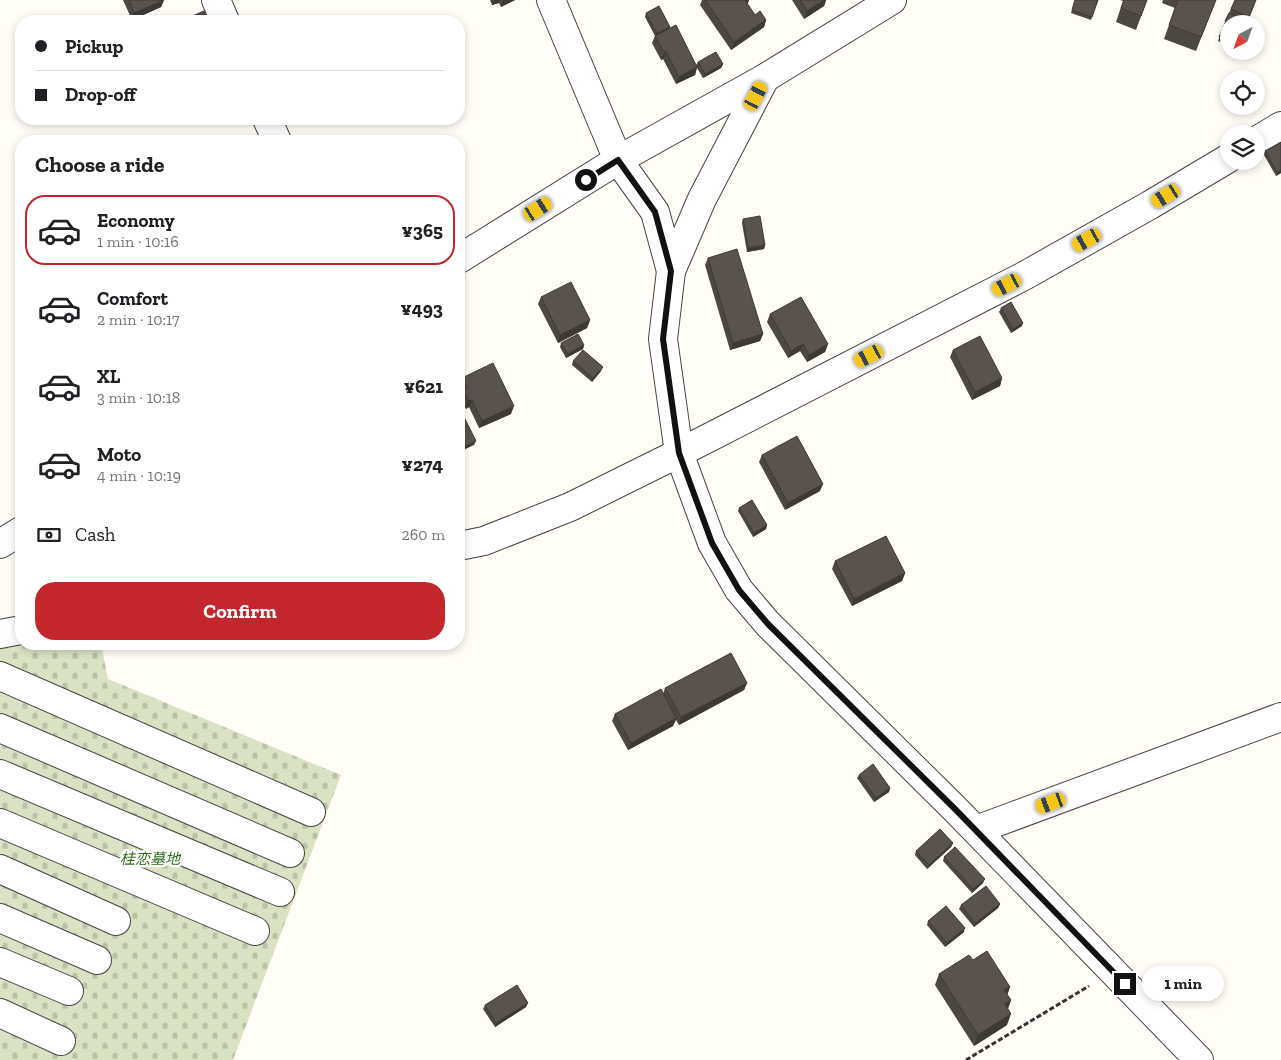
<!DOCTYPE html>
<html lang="en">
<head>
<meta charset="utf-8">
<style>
  :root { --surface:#fff; --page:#f2f2f2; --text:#202124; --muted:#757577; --line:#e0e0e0; --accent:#c4262e }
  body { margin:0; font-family:"Zilla Slab","Noto Sans JP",serif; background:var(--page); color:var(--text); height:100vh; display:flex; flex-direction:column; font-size:19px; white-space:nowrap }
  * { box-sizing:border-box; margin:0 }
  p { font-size:16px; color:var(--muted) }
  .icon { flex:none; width:28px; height:28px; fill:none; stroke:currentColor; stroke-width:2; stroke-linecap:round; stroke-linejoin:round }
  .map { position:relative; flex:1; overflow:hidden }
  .side { position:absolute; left:15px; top:135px; width:450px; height:515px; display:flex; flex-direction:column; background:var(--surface); border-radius:20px; box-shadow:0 2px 8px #0003 }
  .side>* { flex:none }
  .guide { position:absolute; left:15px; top:15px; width:450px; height:110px; border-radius:20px; box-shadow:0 2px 8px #0003; display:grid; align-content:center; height:110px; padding:0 20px; background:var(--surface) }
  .needle { width:32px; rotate:221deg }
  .tools { position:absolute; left:1220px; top:15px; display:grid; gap:10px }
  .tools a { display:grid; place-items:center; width:45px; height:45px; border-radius:50%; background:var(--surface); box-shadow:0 2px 8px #0003; font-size:25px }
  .end { position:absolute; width:22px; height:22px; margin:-11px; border:6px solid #111; background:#fff; box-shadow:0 0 0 2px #fff }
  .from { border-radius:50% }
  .bubble { position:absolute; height:35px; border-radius:18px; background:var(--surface); box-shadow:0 2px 8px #0003; font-size:16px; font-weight:800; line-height:35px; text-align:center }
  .car { position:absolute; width:15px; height:30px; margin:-15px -8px; border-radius:6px; box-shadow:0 0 4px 1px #0007; background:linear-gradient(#f5c518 24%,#345 0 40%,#f5c518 0 76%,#345 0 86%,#f5c518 0) }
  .guide b { display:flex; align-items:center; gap:18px; height:48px; font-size:19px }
  .guide b+b { border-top:1px solid var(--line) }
  .guide i { width:12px; height:12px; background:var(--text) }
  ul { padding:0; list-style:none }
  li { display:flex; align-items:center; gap:15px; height:70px; margin:0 10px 8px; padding:0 10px; border:2px solid transparent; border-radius:20px }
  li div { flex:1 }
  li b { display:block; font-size:19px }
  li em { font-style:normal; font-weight:800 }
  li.on { border-color:var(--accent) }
  li>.icon { width:45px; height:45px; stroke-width:1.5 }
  h2 { padding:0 20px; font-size:22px; line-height:60px }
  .pay { display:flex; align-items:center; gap:12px; height:55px; padding:0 20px; font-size:19px }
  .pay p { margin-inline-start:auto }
  .primary-button { display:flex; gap:10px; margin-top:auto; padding:10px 20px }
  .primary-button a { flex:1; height:58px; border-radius:20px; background:var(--accent); color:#fff; font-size:20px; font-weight:800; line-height:58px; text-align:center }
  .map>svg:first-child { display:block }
  .cemetery { fill:url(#cemetery-stones) }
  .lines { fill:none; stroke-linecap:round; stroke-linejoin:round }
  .minor-casing { stroke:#444; stroke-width:30 }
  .path { stroke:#333; stroke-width:3; stroke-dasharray:5 2.5; stroke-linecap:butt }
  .minor { stroke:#fff; stroke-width:28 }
  .wall { fill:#4d4742 }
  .shaded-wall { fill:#3f3936 }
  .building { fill:#5a524d; stroke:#3f3936 }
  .route { stroke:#111; stroke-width:6 }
  .labels { text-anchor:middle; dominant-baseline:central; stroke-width:5; stroke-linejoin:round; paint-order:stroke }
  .park-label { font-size:15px; font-style:italic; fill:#2f6b1f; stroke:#fff }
</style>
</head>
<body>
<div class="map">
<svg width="1281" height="1060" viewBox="0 0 1281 1060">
  <defs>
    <pattern id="cemetery-stones" width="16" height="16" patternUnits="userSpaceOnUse" patternTransform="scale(1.25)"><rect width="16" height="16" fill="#d9e3c4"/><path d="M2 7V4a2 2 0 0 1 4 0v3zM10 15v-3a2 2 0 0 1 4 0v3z" fill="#b9c2a7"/></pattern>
  </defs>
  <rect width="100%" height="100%" fill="#fffdf5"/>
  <path class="cemetery" d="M0 639 21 644H101L108 679 341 775 233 1060H76L73 1059V1060H0Z"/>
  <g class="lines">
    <g class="minor-casing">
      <g id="minor">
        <path d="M216 0 225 21"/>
        <path d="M551 0 618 160 655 212 671 271"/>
        <path d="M765 78 702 199 671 271 663 339 679 453 712 543 739 590 768 624 955 809 1199 1060"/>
        <path d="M267 119 277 141"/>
        <path d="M1256 141 1281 126"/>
        <path d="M459 259 618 160 765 78 892 0"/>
        <path d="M0 544 21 531"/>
        <path d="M459 546 484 541 570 507 679 453 1024 276 1150 205 1229 158"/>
        <path d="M0 634 21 630"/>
        <path d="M0 676 311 812"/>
        <path d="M0 728 290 853"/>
        <path d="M0 774 280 892"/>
        <path d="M0 823 255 931"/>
        <path d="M976 830 1281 717"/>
        <path d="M0 869 116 921"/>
        <path d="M0 918 97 960"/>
        <path d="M0 962 69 991"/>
        <path d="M0 1013 61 1041"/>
      </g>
    </g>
    <path class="path" d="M966 1060 1089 986"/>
    <use href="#minor" class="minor"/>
  </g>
  <g class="wall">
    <path d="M123 0H164L161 7 132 20Z"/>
    <path d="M490 0H515L501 7 499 3 492 5Z"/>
    <path d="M702 0H749L747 4 755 15 766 20 764 27 731 50 700 5Z"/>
    <path d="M792 0H826L824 6 804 19Z"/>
    <path d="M1075 0H1098L1091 20 1071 13Z"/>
    <path d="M1120 0H1147L1136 30 1116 22 1123 1Z"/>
    <path d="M1163 0H1216L1196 51 1164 39 1175 8 1162 3Z"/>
    <path d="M1235 0H1256L1248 21V24H1229V26L1224 24Z"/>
    <path d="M646 13 670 27 669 28 696 65 698 62 723 64 721 68 703 78 697 68 695 75 676 84 663 59 661 60 652 43 655 36 645 17Z"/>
    <path d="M1224 25 1229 27V45L1218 41Z"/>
    <path d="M1281 142V173L1276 176 1264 155 1265 151Z"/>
    <path d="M743 219 765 245 764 249 747 252 742 223Z"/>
    <path d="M708 258 763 334 760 341 730 350 705 265Z"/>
    <path d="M541 297 590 320 587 328 558 343 538 304Z"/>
    <path d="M1001 308 1022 326 1011 333 999 312Z"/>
    <path d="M770 314 828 344 825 352 807 362 800 351 788 358 767 322Z"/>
    <path d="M561 343 584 345 583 349 566 358 560 347Z"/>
    <path d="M953 350 1002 378 1000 386 972 400 950 357Z"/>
    <path d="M573 361 601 371 592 382 572 365Z"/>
    <path d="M462 378 511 414 479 428 469 407 466 409 460 397 462 391 459 385Z"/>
    <path d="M762 455 820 491 785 510 759 462Z"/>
    <path d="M739 508 767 525 766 529 753 537 738 511Z"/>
    <path d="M835 561 905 573 902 581 852 606 832 569Z"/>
    <path d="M747 683 744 690 679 725 676 720 673 726 628 750 612 721 615 714 663 694 665 688Z"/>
    <path d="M859 775 890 788 889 792 874 802 857 778Z"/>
    <path d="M953 843 951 847 927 869 915 855 916 851Z"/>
    <path d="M944 857 983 883 972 893 943 861Z"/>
    <path d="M1000 904 998 908 974 927 959 909 961 905Z"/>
    <path d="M928 921 964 932 945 947 927 925Z"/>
    <path d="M973 960 1010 987 1007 995 1011 1000 1008 1009 1007 1025 974 1046 935 985 939 974Z"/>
    <path d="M485 1005 526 1007 495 1027 483 1009Z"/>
  </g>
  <g class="shaded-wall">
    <path d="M164 0 161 7 132 20 134 13Z"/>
    <path d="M494 0H500L499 3 492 5Z"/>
    <path d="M503 0H515L501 7Z"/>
    <path d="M745 0H749L748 3 742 8Z"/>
    <path d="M824 0H826L824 6 804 19 807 11Z"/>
    <path d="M766 20 764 27 731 50 734 42Z"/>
    <path d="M670 27 668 30 655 37 657 33Z"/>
    <path d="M666 51 663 59 661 60 664 52Z"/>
    <path d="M723 64 721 68 703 78 705 74Z"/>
    <path d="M697 67 695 75 676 84 679 77Z"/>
    <path d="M1281 170V173L1276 176 1277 172Z"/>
    <path d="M765 245 764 249 747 252 748 248Z"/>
    <path d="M590 320 587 328 558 343 560 335Z"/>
    <path d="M1023 323 1022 326 1011 333 1013 329Z"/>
    <path d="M763 334 760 341 730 350 733 343Z"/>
    <path d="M803 344 800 351 788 358 791 351Z"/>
    <path d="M828 344 825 352 807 362 809 355Z"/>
    <path d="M584 345 583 349 566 358 568 354Z"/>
    <path d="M603 367 601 371 592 382 593 378Z"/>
    <path d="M1002 378 1000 386 972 400 975 392Z"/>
    <path d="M472 400 469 407 466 409 468 401Z"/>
    <path d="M514 406 511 414 479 428 482 421Z"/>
    <path d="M476 441 474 445 459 452V449Z"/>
    <path d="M823 484 820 491 785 510 788 503Z"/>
    <path d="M767 525 766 529 753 537 754 533Z"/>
    <path d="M905 573 902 581 852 606 854 599Z"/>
    <path d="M747 683 744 690 679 725 681 717Z"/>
    <path d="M676 718 673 726 628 750 631 743Z"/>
    <path d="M890 788 889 792 874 802 876 798Z"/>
    <path d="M953 843 951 847 927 869 929 865Z"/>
    <path d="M985 879 983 883 972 893 973 889Z"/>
    <path d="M1000 904 998 908 974 927 975 923Z"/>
    <path d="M965 928 964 932 945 947 947 943Z"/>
    <path d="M1010 987 1006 998 1004 990Z"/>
    <path d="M1011 1000 1007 1011 1005 1004Z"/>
    <path d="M528 1003 526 1007 495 1027 496 1023Z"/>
    <path d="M1011 1014 1007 1025 974 1046 978 1035Z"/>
  </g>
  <g class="building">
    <path d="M129 0H164L134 13Z"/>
    <path d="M705 0H745L755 15 760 11 766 20 734 42Z"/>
    <path d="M800 0H824L807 11Z"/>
    <path d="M1075 0H1098L1092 17 1072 10Z"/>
    <path d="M1124 0H1147L1141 16 1121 8Z"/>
    <path d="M1178 0H1216L1201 37 1169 25Z"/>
    <path d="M1235 0H1256L1249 17 1231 9Z"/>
    <path d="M659 6 670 27 657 33 646 13Z"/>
    <path d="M204 11 208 21H191L190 17Z"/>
    <path d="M1229 13 1249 22 1248 24H1233L1225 21Z"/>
    <path d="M186 17 187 21H175Z"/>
    <path d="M676 25 697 67 679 77 666 51 664 52 655 36Z"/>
    <path d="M1224 25 1229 27V41L1219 37Z"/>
    <path d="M716 52 723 64 705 74 698 62Z"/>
    <path d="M1281 142V170L1277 172 1265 151Z"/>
    <path d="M760 216 765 245 748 248 743 219Z"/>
    <path d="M737 249 763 334 733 343 708 258Z"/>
    <path d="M571 282 590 320 560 335 541 297Z"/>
    <path d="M801 297 828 344 809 355 803 344 791 351 770 314Z"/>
    <path d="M1011 302 1023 323 1013 329 1001 308Z"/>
    <path d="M578 334 584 345 568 354 561 343Z"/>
    <path d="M980 336 1002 378 975 392 953 350Z"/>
    <path d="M583 350 603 367 593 378 573 361Z"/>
    <path d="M493 363 514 406 482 421 472 400 468 401 463 389 467 388 462 378Z"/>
    <path d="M461 411 476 441 459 449V412Z"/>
    <path d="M797 436 823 484 788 503 762 455Z"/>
    <path d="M752 500 767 525 754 533 739 508Z"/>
    <path d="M886 536 905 573 854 599 835 561Z"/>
    <path d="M731 653 747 683 681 717 665 688Z"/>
    <path d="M661 689 676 718 631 743 615 714Z"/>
    <path d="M873 764 890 788 876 798 859 775Z"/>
    <path d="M940 829 953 843 929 865 916 851Z"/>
    <path d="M955 847 985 879 973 889 944 857Z"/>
    <path d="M986 886 1000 904 975 923 961 905Z"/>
    <path d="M946 906 965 928 947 943 928 921Z"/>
    <path d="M987 951 1010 987 1004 990 1011 1000 1005 1004 1011 1014 978 1035 939 974 969 955 973 960Z"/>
    <path d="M517 985 528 1003 496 1023 485 1005Z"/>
  </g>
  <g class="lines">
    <path class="route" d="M586 180 618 160 655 212 671 271 663 339 679 453 712 543 739 590 768 624 955 809 1125 984"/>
  </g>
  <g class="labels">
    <g class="park-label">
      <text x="150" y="859">桂恋墓地</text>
    </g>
  </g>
</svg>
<div class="tools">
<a><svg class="needle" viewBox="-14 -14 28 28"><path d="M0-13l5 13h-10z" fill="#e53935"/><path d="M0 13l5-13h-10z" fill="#757577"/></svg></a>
<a><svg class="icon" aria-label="locate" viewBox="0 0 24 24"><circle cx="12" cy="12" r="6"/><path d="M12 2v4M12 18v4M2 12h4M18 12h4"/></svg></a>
<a><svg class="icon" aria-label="layers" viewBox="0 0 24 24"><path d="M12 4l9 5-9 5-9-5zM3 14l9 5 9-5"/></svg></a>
</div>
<i class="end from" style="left:586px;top:180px"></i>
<i class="end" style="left:1125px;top:984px"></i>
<div class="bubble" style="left:1142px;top:966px;width:82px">1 min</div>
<i class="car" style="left:756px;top:96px;rotate:28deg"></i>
<i class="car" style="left:1166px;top:196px;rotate:239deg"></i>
<i class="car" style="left:538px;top:209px;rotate:58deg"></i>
<i class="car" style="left:1087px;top:240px;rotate:241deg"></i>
<i class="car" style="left:1007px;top:285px;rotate:243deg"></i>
<i class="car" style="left:869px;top:356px;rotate:243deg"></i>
<i class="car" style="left:1051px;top:803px;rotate:250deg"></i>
<div class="guide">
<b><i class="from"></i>Pickup</b>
<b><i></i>Drop-off</b>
</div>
<section class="side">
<h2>Choose a ride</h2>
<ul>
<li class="on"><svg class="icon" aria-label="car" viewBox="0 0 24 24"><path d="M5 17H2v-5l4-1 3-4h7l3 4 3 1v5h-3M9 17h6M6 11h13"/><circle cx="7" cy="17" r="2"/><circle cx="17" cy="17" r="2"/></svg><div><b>Economy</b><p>1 min · 10:16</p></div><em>¥365</em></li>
<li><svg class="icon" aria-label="car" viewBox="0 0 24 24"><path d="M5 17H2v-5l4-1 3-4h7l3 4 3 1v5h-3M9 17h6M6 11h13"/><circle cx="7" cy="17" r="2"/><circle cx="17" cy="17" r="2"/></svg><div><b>Comfort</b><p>2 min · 10:17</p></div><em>¥493</em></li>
<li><svg class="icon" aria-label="car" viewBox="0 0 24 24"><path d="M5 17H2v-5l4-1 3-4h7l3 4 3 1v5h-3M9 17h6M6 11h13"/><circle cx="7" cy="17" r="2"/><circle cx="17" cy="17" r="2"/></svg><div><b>XL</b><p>3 min · 10:18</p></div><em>¥621</em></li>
<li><svg class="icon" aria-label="car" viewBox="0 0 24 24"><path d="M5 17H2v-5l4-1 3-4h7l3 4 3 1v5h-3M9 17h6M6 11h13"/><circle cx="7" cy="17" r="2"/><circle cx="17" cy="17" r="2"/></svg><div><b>Moto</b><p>4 min · 10:19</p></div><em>¥274</em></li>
</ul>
<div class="pay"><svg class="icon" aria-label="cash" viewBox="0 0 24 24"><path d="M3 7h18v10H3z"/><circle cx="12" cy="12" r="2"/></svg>Cash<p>260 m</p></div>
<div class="primary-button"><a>Confirm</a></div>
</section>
</div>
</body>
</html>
